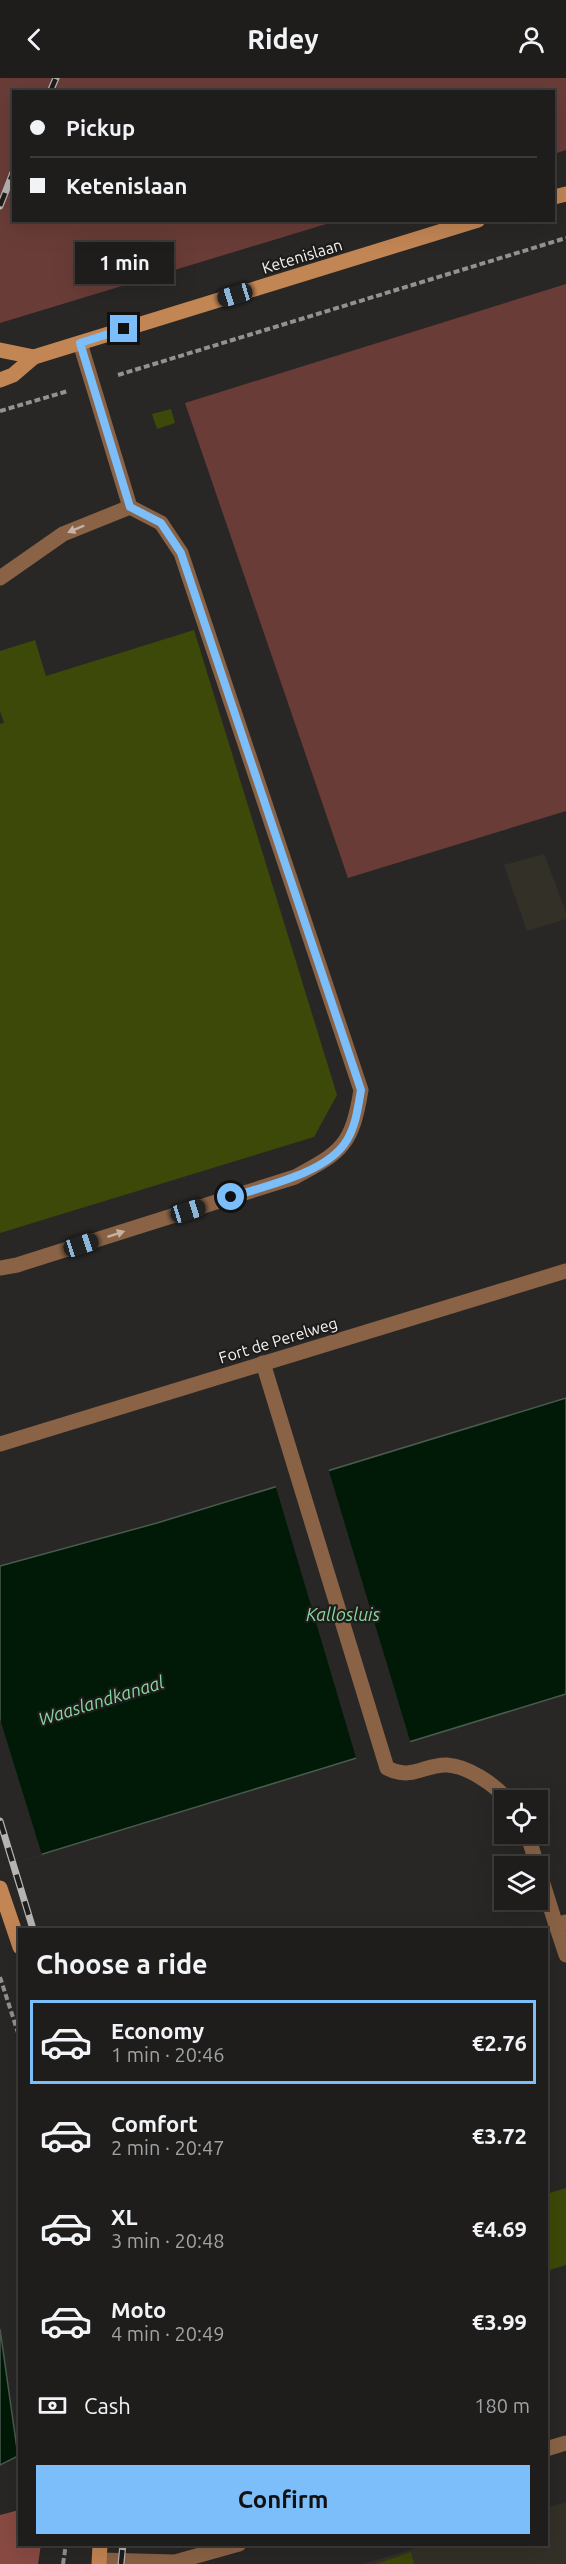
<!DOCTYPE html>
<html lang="en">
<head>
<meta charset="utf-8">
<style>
  :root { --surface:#1e1d1c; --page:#262625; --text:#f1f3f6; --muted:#a1a2a3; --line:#3c3b3b; --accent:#7bbef9 }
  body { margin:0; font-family:Ubuntu,sans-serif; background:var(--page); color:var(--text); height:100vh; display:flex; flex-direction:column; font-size:22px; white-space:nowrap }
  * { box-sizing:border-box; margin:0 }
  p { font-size:20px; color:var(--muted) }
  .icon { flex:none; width:33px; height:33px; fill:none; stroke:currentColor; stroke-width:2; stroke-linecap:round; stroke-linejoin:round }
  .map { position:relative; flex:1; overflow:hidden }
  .drawer { position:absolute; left:18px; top:1850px; width:530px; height:618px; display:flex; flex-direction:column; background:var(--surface); border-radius:0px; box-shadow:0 6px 24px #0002,0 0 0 2px var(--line) }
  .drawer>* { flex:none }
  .guide { position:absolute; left:12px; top:12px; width:543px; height:132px; border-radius:0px; box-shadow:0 6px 24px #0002,0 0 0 2px var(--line); display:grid; align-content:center; height:132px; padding:0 18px; background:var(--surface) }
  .controls { position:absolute; left:494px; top:1712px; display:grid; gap:12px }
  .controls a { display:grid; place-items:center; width:54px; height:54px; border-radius:0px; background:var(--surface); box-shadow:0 6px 24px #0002,0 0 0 2px var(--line); font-size:30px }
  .end { position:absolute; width:27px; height:27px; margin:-14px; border:8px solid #7bbef9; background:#111; box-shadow:0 0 0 3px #111 }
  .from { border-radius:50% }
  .bubble { position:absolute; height:42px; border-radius:0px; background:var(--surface); box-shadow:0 6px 24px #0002,0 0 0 2px var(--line); font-size:20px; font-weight:700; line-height:42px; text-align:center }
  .car { position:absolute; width:18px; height:36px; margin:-18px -9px; border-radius:8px; box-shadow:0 0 4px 2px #0007; background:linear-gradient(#222 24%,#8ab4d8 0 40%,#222 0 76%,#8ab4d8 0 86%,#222 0) }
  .guide b { display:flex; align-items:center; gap:21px; height:57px; font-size:22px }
  .guide b+b { border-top:2px solid var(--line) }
  .guide i { width:15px; height:15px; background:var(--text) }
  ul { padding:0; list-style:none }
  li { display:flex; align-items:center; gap:18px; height:84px; margin:0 12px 9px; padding:0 6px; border:3px solid transparent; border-radius:0px }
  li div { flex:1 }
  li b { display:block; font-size:22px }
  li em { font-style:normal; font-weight:700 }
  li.current { border-color:var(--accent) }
  li>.icon { width:54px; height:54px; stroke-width:1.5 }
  h2 { padding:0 18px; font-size:27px; line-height:72px }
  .pay { display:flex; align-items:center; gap:15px; height:66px; padding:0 18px; font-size:22px }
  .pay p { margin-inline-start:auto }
  .action { display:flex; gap:12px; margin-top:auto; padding:12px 18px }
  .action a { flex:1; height:69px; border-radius:0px; background:var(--accent); color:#111; font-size:24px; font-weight:700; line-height:69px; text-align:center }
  header { display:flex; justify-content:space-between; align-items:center; height:78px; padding:0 18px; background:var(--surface); font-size:27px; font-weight:700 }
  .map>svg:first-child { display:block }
  .built { fill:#333028 }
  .green { fill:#693c37 }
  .forest { fill:#894a43 }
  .water { fill:#001a07; stroke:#4a5b4e; stroke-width:1.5 }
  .pier { fill:#282725 }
  .building { fill:#3c4908 }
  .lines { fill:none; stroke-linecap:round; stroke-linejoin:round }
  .path { stroke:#939291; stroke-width:4; stroke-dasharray:6 3; stroke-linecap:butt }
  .service { stroke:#8a6346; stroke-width:15 }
  .minor { stroke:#8a6346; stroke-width:15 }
  .secondary { stroke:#c28554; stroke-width:15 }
  .rail-casing { stroke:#b5b4b3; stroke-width:7 }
  .rail { stroke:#1e1d1b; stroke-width:4.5; stroke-dasharray:14; stroke-linecap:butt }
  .oneway { fill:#c5b3a5 }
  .route { stroke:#7bbef9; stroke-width:8 }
  .labels { text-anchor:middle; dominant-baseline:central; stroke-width:4.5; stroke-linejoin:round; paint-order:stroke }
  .street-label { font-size:16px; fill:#f5f4f3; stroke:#1e1d1b }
  .water-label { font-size:18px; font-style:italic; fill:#86d99e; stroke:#1e1d1b }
</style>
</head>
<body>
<header><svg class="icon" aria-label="back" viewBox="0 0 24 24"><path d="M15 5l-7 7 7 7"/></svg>Ridey<svg class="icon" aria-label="person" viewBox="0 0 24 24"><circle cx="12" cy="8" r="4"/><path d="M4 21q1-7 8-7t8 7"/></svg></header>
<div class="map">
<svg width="566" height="2486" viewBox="0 0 566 2486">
  <rect width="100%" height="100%" fill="#282725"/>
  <g class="built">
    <path d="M544 776 566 834V841L527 853 504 787Z"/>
    <path d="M566 2424V2486H363L429 2466H546V2430Z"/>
  </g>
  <g class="green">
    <path d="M0 0H566V72L554 76V14H14V142L336 143 0 245Z"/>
    <path d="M566 206V733L348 800 185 325Z"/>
  </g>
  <path class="forest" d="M19 2432 20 2466H41L38 2486H0V2437Z"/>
  <g class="water">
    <path d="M566 1320V1616L0 1789V1488L157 1445Z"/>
    <path d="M0 2251 18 2378 0 2387Z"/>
  </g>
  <g class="pier">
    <path d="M328 1390 411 1666 357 1683 275 1406Z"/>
    <path d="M0 1641 42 1777 0 1790Z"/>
  </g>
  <g class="building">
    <path d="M171 331 175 345 157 351 152 336Z"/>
    <path d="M194 552 337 1017 314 1059 0 1155V646L4 645 0 633V573L35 562 46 598Z"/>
    <path d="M566 2110V2187L546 2193V2116Z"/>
    <path d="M411 2474 414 2486H376Z"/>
  </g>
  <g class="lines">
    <g class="path">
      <path d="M118 297 566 160"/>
      <path d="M0 333 68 313"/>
      <path d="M0 1899 20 1961"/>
      <path d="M63 2486 66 2466"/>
    </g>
    <g class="service">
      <path d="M0 500 63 456 130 429"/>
      <path d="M0 1190 17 1187 295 1099C342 1074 352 1067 361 1012L181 475 161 445 130 429 80 265"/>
      <path d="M263 1285 387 1690C412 1703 424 1686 447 1687 468 1688 495 1707 508 1722"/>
      <path d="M527 1755 556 1847"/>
      <path d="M566 1844 556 1847 566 1877"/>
    </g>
    <g class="minor">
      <path d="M0 1366 566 1193"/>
      <path d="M546 2371 566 2365"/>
      <path d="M100 2482 175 2484 239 2466"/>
    </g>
    <g class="secondary">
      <path d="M554 119 566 116"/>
      <path d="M0 272 34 279"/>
      <path d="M0 302 13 297 34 279 478 142"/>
      <path d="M0 1810 20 1869"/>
      <path d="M99 2486 100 2466"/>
    </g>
    <g class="rail-casing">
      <g id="rail">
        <path d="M50 14 56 0"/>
        <path d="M0 128 14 92"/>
        <path d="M0 1743 33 1851"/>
        <path d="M121 2486 123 2466"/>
      </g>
    </g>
    <use href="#rail" class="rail"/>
  </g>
  <defs><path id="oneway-solid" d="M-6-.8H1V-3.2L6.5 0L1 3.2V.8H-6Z" transform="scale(1.5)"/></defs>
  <g class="oneway">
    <use href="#oneway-solid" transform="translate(76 451) rotate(157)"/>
    <use href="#oneway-solid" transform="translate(116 1156) rotate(-18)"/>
  </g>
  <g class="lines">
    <path class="route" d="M124 251 80 265 130 429 161 445 181 475 361 1012C358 1029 356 1047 347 1062 328 1095 265 1108 231 1119"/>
  </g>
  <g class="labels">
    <g class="street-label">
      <text transform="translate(302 178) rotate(-17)">Ketenislaan</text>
      <text transform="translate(278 1262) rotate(-17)">Fort de Perelweg</text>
    </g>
    <g class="water-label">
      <text x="343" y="1536">Kallosluis</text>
      <text transform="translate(101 1622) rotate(-17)">Waaslandkanaal</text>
    </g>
  </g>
</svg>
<div class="controls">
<a><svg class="icon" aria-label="locate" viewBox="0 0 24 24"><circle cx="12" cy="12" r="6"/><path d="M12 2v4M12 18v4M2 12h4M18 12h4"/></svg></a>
<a><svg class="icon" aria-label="layers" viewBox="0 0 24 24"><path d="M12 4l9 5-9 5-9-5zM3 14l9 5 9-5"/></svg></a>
</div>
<i class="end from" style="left:231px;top:1119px"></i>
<i class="end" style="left:124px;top:251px"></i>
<div class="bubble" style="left:75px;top:164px;width:99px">1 min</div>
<i class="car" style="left:235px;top:217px;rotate:253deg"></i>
<i class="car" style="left:188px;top:1133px;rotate:73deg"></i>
<i class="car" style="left:81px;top:1167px;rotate:72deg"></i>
<div class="guide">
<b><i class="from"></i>Pickup</b>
<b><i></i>Ketenislaan</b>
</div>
<section class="drawer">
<h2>Choose a ride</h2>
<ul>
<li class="current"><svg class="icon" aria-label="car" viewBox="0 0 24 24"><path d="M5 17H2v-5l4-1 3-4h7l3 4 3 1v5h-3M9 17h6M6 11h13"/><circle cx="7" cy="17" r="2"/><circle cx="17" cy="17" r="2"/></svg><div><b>Economy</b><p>1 min · 20:46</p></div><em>€2.76</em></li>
<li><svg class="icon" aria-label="car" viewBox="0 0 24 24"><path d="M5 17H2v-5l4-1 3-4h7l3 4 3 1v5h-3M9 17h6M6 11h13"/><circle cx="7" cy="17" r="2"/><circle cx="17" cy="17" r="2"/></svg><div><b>Comfort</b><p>2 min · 20:47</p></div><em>€3.72</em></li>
<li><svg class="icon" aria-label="car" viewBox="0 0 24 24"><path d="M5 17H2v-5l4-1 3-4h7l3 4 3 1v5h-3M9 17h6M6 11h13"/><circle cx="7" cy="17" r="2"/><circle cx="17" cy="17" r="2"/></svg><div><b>XL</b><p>3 min · 20:48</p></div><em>€4.69</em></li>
<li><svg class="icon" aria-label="car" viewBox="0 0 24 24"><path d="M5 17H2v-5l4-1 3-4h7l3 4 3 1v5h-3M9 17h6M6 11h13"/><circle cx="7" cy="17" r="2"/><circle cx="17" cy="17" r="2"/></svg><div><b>Moto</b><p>4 min · 20:49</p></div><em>€3.99</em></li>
</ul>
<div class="pay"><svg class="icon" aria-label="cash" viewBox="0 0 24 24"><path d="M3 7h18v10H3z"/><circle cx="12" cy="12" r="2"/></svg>Cash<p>180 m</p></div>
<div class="action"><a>Confirm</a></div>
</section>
</div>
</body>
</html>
